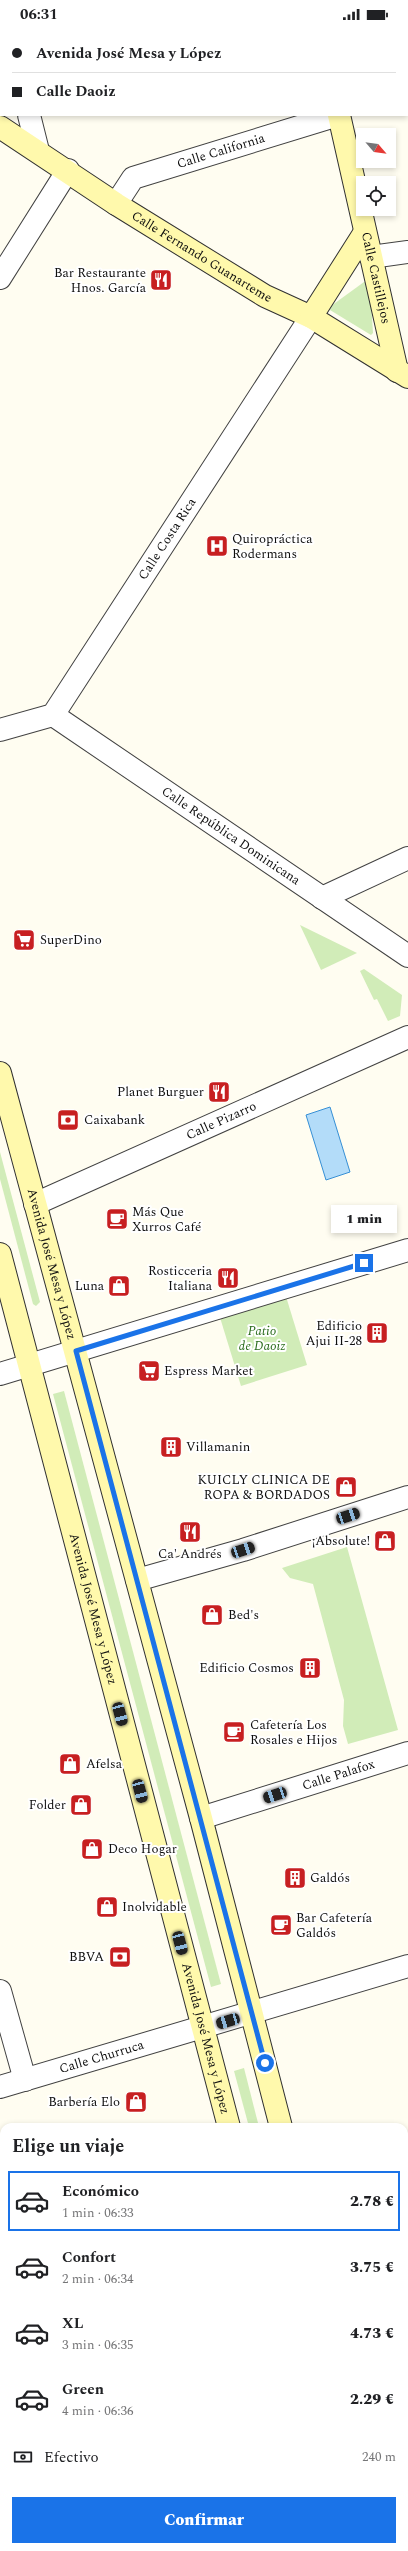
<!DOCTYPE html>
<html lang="es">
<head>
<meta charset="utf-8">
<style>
  :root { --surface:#fff; --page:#f2f2f2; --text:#202124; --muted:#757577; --line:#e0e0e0; --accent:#1a73e8 }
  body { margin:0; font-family:Spectral,serif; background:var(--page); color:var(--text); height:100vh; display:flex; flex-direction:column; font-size:15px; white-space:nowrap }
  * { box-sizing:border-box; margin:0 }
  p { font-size:13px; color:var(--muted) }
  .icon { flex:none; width:22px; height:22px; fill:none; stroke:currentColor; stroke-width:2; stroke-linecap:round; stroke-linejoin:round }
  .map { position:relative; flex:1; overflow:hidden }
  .side { position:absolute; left:0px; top:2095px; width:408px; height:428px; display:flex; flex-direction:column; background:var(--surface); border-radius:12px 12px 0 0; box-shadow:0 2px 6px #0003 }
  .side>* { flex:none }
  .top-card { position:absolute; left:0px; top:0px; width:408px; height:88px; box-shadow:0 2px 6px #0003; display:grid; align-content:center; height:88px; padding:0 12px; background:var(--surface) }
  .needle { width:26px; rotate:118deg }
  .buttons { position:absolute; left:356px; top:100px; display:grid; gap:8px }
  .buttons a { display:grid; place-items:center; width:40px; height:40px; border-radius:0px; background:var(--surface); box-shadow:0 2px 6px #0003; font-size:20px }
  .end { position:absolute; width:18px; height:18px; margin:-9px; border:5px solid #1a73e8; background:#fff; box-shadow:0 0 0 2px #fff }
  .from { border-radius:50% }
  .bubble { position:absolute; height:28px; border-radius:0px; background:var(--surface); box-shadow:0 2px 6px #0003; font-size:13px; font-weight:800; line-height:28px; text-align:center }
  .car { position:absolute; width:12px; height:24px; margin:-12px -6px; border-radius:5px; box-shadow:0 0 3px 1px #0007; background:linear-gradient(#222 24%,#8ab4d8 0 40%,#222 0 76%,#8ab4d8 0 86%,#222 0) }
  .top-card b { display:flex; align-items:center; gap:14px; height:38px; font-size:15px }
  .top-card b+b { border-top:1px solid var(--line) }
  .top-card i { width:10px; height:10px; background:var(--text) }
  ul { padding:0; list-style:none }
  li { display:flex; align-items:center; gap:12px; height:60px; margin:0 8px 6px; padding:0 4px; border:2px solid transparent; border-radius:0px }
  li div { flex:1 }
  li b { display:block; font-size:15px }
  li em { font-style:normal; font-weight:800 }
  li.selected { border-color:var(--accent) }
  li>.icon { width:36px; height:36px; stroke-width:1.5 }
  h2 { padding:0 12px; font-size:18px; line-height:48px }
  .pay { display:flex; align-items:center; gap:10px; height:44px; padding:0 12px; font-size:15px }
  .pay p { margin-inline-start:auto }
  .primary-button { display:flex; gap:8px; margin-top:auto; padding:8px 12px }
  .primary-button a { flex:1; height:46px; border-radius:0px; background:var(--accent); color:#fff; font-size:16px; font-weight:800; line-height:46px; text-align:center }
  .status { display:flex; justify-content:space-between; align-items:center; height:28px; padding:0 20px; background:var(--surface); direction:ltr }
  .status svg { height:11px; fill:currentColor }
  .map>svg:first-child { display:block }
  .green { fill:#d1ecb8 }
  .water { fill:#b3dcf9; stroke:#368fd5 }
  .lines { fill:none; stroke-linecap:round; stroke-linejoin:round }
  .street-casing { stroke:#424242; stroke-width:24 }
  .secondary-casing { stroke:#313131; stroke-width:24 }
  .street { stroke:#fff; stroke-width:22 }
  .secondary { stroke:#fff9ac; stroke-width:22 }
  .route { stroke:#1a73e8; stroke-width:5 }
  .labels { text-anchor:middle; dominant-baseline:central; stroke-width:4; stroke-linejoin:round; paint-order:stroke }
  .street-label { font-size:13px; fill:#0f0f0f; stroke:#fff }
  .poi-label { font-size:13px; fill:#0f0f0f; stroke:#fff; text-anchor:start }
  .park-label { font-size:13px; font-style:italic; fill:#296b1b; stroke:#fff }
</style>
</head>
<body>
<div class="status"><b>06:31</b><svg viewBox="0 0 49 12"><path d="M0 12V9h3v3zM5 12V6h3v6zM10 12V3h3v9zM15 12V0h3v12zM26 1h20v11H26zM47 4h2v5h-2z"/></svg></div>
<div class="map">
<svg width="408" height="2523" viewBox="0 0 408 2523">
  <rect width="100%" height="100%" fill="#fffdf1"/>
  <g class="green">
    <path d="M364 254H367L370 259 373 305 371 307 330 282 331 278Z"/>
    <path d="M300 897 357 925 321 942Z"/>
    <path d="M364 941 402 967 400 988 388 993 377 971 374 972 360 943Z"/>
    <path d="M0 1124 40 1274 36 1278 33 1276 0 1151Z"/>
    <path d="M284 1262 307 1337 241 1358 218 1283Z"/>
    <path d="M64 1363 221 1956 211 1959 53 1366Z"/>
    <path d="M347 1519 398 1702 348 1716 343 1698 344 1672 313 1556 290 1550 282 1540Z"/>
    <path d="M244 2040 259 2099H249L234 2043Z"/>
  </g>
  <path class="water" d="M330 1079 350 1144 326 1152 306 1087Z"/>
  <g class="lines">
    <g class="street-casing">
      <g id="street">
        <path d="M8 0 9 1"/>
        <path d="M407 67H408"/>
        <path d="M29 87 38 123"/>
        <path id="s1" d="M116 176 133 150 338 87"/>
        <path d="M371 229 408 224"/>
        <path d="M0 250 68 142"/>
        <path id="s2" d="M53 687 408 928"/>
        <path id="s3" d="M0 702 53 687 311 289"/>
        <path d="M322 870 408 830"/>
        <path id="s4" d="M35 1176 408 1009"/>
        <path d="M0 1346 408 1222"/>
        <path d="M137 1552 243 1522 408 1469"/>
        <path id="s5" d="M201 1790 408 1725"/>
        <path d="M0 1963 25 2052"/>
        <path id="s6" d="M0 2059 408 1938"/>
        <path d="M404 2229 408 2227"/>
        <path d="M0 2367 4 2381"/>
        <path d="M404 2462 408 2461"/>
        <path d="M44 2519 45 2523"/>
        <path d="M160 2523 176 2519"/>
      </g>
    </g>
    <g class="secondary-casing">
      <g id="secondary">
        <path d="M318 0V1"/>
        <path id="s7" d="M339 87 397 343"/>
        <path id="s8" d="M0 99 116 176 265 268 311 289 408 349"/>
        <path d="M311 289 365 204"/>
        <path id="s9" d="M0 1045 201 1790 281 2099"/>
        <path id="s10" d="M0 1226 229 2099"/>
        <path d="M340 2519 342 2523"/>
        <path d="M393 2519 394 2523"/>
      </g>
    </g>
    <use href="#street" class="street"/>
    <use href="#secondary" class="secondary"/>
  </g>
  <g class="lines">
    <path class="route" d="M265 2035 76 1323 364 1235"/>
  </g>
  <defs>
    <g id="restaurant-square" transform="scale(1.15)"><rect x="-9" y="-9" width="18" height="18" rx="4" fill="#c71f21" stroke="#fff"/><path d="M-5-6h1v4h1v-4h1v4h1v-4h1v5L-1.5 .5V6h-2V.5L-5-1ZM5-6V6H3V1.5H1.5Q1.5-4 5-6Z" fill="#fff"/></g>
    <g id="hospital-square" transform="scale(1.15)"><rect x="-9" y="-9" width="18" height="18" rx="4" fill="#c71f21" stroke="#fff"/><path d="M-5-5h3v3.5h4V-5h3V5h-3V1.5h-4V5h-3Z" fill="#fff"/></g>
    <g id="supermarket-square" transform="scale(1.15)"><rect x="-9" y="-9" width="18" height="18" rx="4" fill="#c71f21" stroke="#fff"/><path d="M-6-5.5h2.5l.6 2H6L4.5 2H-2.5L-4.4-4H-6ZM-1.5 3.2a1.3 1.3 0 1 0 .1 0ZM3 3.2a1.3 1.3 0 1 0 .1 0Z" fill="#fff"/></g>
    <g id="bank-square" transform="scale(1.15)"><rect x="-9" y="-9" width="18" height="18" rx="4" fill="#c71f21" stroke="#fff"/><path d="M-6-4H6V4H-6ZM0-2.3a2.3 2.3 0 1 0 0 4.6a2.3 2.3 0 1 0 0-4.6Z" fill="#fff"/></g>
    <g id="cafe-square" transform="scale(1.15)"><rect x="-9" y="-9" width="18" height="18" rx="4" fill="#c71f21" stroke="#fff"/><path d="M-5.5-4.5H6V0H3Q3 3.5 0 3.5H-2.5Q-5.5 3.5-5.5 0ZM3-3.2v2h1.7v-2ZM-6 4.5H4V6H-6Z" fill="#fff"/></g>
    <g id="shop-square" transform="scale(1.15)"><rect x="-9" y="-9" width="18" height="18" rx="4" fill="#c71f21" stroke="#fff"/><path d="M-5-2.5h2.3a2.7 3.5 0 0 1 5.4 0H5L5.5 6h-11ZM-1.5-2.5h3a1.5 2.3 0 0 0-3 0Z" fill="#fff"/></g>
    <g id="building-square" transform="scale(1.15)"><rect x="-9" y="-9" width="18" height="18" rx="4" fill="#c71f21" stroke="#fff"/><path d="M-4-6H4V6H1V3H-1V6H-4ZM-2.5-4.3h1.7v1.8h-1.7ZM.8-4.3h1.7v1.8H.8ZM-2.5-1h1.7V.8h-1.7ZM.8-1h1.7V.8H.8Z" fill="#fff"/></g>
  </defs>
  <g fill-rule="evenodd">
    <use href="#restaurant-square" x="161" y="252"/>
    <use href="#hospital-square" x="217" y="518"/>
    <use href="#supermarket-square" x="24" y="912"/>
    <use href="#restaurant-square" x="219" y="1064"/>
    <use href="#bank-square" x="68" y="1092"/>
    <use href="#cafe-square" x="117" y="1191"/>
    <use href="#restaurant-square" x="228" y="1250"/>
    <use href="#shop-square" x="119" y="1258"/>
    <use href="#building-square" x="377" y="1305"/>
    <use href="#supermarket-square" x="149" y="1343"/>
    <use href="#building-square" x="171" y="1419"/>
    <use href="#shop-square" x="346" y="1459"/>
    <use href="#restaurant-square" x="190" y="1504"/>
    <use href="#shop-square" x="385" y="1513"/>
    <use href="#shop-square" x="212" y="1587"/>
    <use href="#building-square" x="310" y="1640"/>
    <use href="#cafe-square" x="234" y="1704"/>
    <use href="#shop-square" x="70" y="1736"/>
    <use href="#shop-square" x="81" y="1777"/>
    <use href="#shop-square" x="92" y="1821"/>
    <use href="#building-square" x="295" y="1850"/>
    <use href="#shop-square" x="107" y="1879"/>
    <use href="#cafe-square" x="281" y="1897"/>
    <use href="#bank-square" x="120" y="1929"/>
    <use href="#shop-square" x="136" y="2074"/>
  </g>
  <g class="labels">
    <g class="street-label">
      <text stroke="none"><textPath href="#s1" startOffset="123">Calle California</textPath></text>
      <text stroke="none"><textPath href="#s8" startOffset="240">Calle Fernando Guanarteme</textPath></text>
      <text stroke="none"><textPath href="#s7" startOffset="167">Calle Castillejos</textPath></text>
      <text stroke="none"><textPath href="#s3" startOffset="265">Calle Costa Rica</textPath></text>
      <text stroke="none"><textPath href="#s2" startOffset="215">Calle República Dominicana</textPath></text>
      <text stroke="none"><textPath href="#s4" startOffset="204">Calle Pizarro</textPath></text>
      <text stroke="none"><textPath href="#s9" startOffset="198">Avenida José Mesa y López</textPath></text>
      <text stroke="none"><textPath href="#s10" startOffset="367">Avenida José Mesa y López</textPath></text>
      <text stroke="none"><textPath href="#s5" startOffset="144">Calle Palafox</textPath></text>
      <text stroke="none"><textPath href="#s10" startOffset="811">Avenida José Mesa y López</textPath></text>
      <text stroke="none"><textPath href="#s6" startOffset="106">Calle Churruca</textPath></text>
    </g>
    <g class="poi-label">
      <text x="146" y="245" text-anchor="end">Bar Restaurante<tspan x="146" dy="15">Hnos. García</tspan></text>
      <text x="232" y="511">Quiropráctica<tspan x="232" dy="15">Rodermans</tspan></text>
      <text x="40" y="912">SuperDino</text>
      <text x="204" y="1064" text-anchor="end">Planet Burguer</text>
      <text x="84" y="1092">Caixabank</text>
      <text x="132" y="1184">Más Que<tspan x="132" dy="15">Xurros Café</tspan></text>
      <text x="212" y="1243" text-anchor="end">Rosticceria<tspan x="212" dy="15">Italiana</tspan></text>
      <text x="104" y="1258" text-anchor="end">Luna</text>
      <text x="362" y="1298" text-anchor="end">Edificio<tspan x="362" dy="15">Ajui II-28</tspan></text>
      <text x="164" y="1343">Espress Market</text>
      <text x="186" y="1419">Villamanin</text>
      <text x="330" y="1452" text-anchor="end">KUICLY CLINICA DE<tspan x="330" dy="15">ROPA &amp; BORDADOS</tspan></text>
      <text x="370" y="1513" text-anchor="end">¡Absolute!</text>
      <text x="190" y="1526" text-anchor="middle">Ca' Andrés</text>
      <text x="228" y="1587">Bed's</text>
      <text x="294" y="1640" text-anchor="end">Edificio Cosmos</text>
      <text x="250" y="1697">Cafetería Los<tspan x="250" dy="15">Rosales e Hijos</tspan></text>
      <text x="86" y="1736">Afelsa</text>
      <text x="66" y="1777" text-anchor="end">Folder</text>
      <text x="108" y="1821">Deco Hogar</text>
      <text x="310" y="1850">Galdós</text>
      <text x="122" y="1879">Inolvidable</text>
      <text x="296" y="1890">Bar Cafetería<tspan x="296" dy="15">Galdós</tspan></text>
      <text x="104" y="1929" text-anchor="end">BBVA</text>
      <text x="120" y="2074" text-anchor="end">Barbería Elo</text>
    </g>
    <g class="park-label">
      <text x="262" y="1303">Patio<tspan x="262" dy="15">de Daoiz</tspan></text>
    </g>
  </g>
</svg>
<div class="buttons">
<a><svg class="needle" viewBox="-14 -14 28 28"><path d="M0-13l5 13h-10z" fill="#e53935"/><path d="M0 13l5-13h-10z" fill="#757577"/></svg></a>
<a><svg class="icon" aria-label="locate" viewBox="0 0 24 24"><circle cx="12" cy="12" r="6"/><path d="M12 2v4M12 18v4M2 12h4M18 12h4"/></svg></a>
</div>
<i class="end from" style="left:265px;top:2035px"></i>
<i class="end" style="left:364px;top:1235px"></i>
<div class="bubble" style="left:331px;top:1177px;width:66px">1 min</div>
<i class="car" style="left:348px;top:1488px;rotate:72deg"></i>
<i class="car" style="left:243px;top:1522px;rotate:72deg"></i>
<i class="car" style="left:120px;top:1686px;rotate:165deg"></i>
<i class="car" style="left:140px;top:1763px;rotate:165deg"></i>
<i class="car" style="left:275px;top:1767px;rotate:252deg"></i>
<i class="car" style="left:180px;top:1915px;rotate:165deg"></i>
<i class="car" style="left:228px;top:1993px;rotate:254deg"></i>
<div class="top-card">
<b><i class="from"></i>Avenida José Mesa y López</b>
<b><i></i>Calle Daoiz</b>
</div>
<section class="side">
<h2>Elige un viaje</h2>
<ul>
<li class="selected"><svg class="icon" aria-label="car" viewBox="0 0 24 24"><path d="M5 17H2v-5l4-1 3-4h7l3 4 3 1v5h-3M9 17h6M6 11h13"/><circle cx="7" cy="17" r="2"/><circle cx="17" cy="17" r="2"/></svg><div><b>Económico</b><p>1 min · 06:33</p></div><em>2.78 €</em></li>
<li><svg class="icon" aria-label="car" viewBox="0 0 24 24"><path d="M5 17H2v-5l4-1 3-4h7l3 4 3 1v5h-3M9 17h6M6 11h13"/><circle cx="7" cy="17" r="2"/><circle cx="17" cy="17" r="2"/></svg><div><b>Confort</b><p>2 min · 06:34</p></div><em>3.75 €</em></li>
<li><svg class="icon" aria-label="car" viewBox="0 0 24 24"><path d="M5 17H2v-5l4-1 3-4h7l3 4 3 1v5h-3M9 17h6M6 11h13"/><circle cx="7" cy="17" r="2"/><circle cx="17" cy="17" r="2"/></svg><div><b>XL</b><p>3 min · 06:35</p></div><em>4.73 €</em></li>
<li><svg class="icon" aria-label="car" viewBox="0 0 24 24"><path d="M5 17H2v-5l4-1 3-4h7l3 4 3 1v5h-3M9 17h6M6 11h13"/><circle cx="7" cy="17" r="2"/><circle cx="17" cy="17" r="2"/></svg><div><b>Green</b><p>4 min · 06:36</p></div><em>2.29 €</em></li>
</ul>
<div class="pay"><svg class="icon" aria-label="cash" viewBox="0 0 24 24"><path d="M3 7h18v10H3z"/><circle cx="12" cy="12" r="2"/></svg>Efectivo<p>240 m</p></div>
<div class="primary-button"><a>Confirmar</a></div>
</section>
</div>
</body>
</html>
